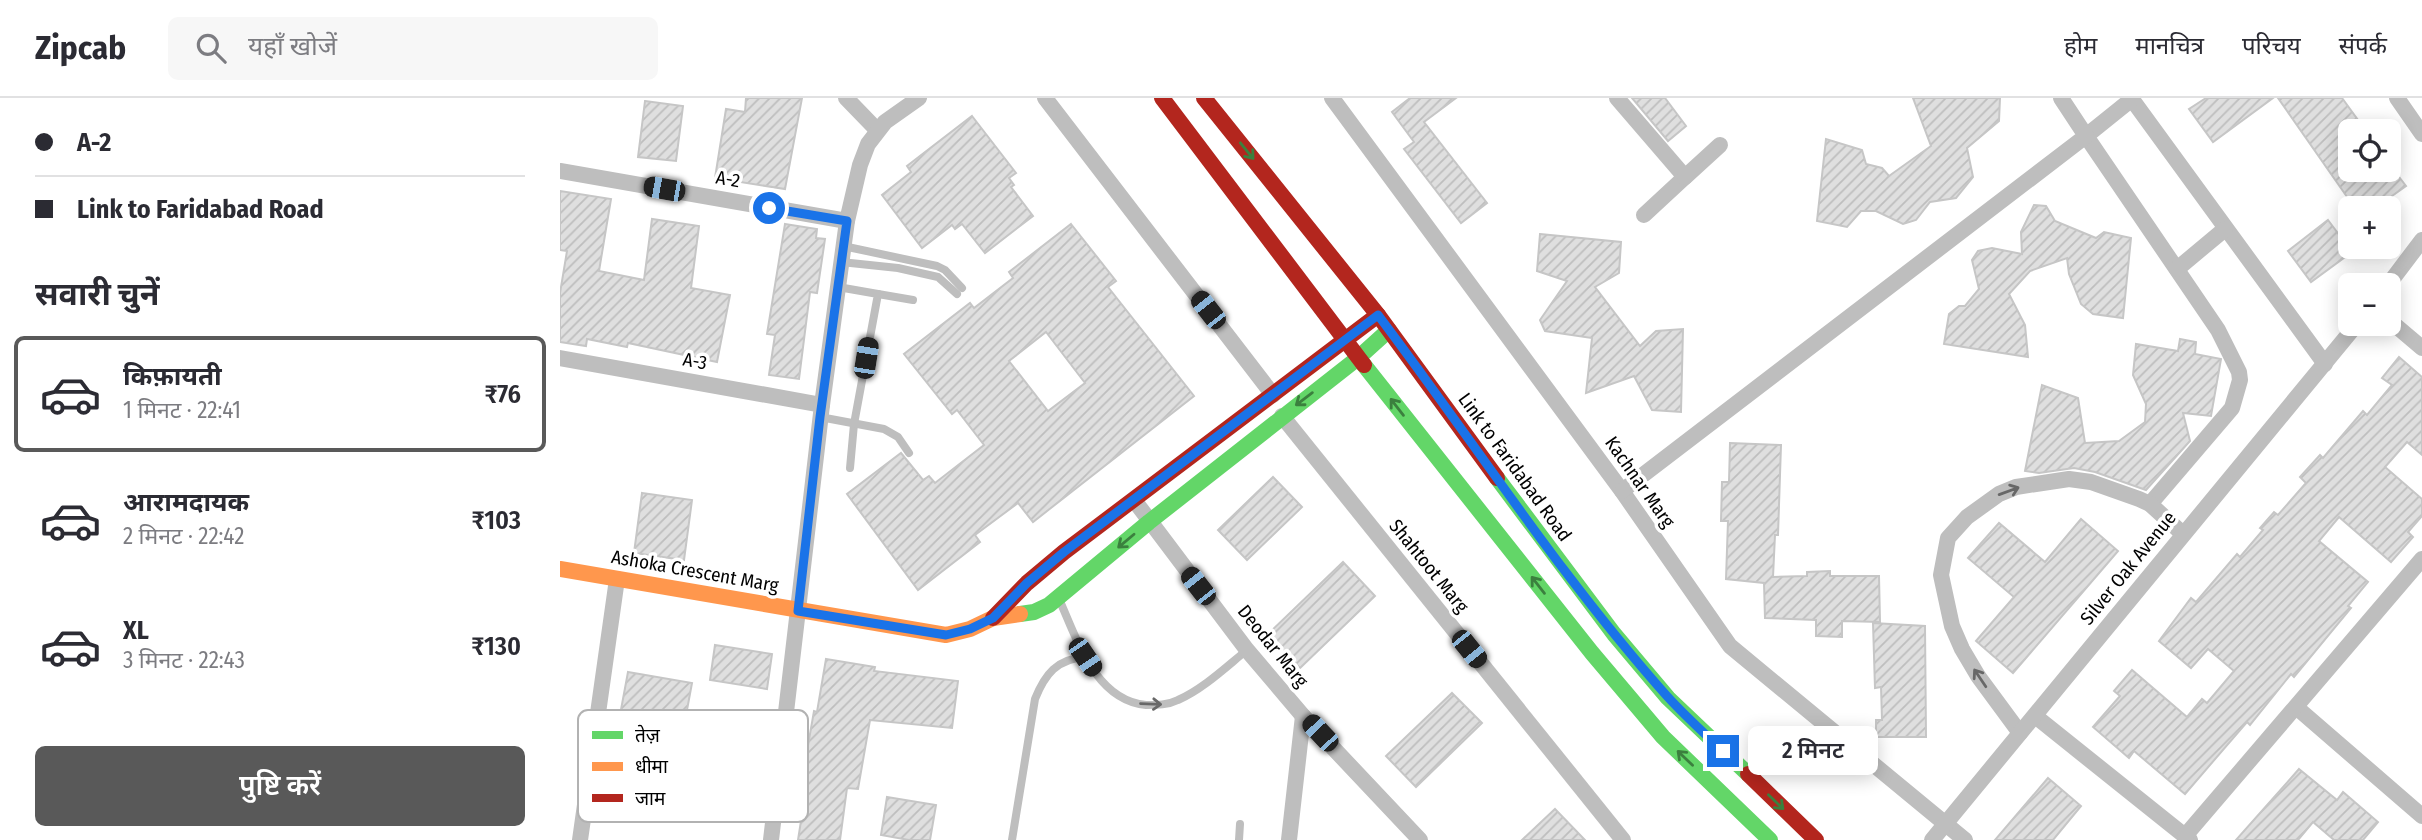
<!DOCTYPE html>
<html lang="hi">
<head>
<meta charset="utf-8">
<style>
  :root { --surface:#fff; --page:#f7f7f7; --text:#2b2b33; --muted:#7c7c81; --line:#e1e1e2; --accent:#595959 }
  body { margin:0; font-family:"Fira Sans Condensed","Noto Sans Devanagari",sans-serif; background:var(--page); color:var(--text); height:100vh; display:flex; flex-direction:column; font-size:26px; white-space:nowrap }
  * { box-sizing:border-box; margin:0 }
  p { font-size:23px; color:var(--muted) }
  .icon { flex:none; width:38px; height:38px; fill:none; stroke:currentColor; stroke-width:2; stroke-linecap:round; stroke-linejoin:round }
  .map { position:relative; flex:1; overflow:hidden }
  .side { display:flex; flex-direction:column; background:var(--surface); width:560px }
  .side>* { flex:none }
  .guide { display:grid; align-content:center; height:154px; padding:0 35px; background:var(--surface) }
  .tools { position:absolute; left:1778px; top:21px; display:grid; gap:14px }
  .tools a { display:grid; place-items:center; width:63px; height:63px; border-radius:10px; background:var(--surface); box-shadow:0 4px 18px #0003; font-size:35px }
  .end { position:absolute; width:32px; height:32px; margin:-16px; border:9px solid #1a73e8; background:#fff; box-shadow:0 0 0 4px #fff }
  .from { border-radius:50% }
  .bubble { position:absolute; height:49px; border-radius:10px; background:var(--surface); box-shadow:0 4px 18px #0003; font-size:23px; font-weight:600; line-height:49px; text-align:center }
  .car { position:absolute; width:21px; height:42px; margin:-21px -10px; border-radius:9px; box-shadow:0 0 5px 2px #0007; background:linear-gradient(#222 24%,#8ab4d8 0 40%,#222 0 76%,#8ab4d8 0 86%,#222 0) }
  .guide b { display:flex; align-items:center; gap:24px; height:66px; font-size:26px }
  .guide b+b { border-top:2px solid var(--line) }
  .guide i { width:18px; height:18px; background:var(--text) }
  ul { padding:0; list-style:none }
  li { display:flex; align-items:center; gap:21px; height:116px; margin:0 14px 10px; padding:0 21px; border:4px solid transparent; border-radius:10px }
  li div { flex:1 }
  li b { display:block; font-size:26px }
  li em { font-style:normal; font-weight:600 }
  li.on { border-color:var(--accent) }
  li>.icon { width:63px; height:63px; stroke-width:1.5 }
  h2 { padding:0 35px; font-size:32px; line-height:84px }
  .cta { display:flex; gap:14px; margin-top:auto; padding:14px 35px }
  .cta a { flex:1; height:80px; border-radius:10px; background:var(--accent); color:#fff; font-size:28px; font-weight:600; line-height:80px; text-align:center }
  header { display:flex; align-items:center; gap:42px; box-sizing:border-box; height:98px; padding:0 35px; background:var(--surface); border-bottom:2px solid var(--line) }
  header strong { font-size:33px }
  nav { display:flex; gap:38px; margin-inline-start:auto; font-size:24px }
  .search { width:490px; height:63px; background:var(--page); display:flex; align-items:center; gap:18px; box-sizing:border-box; padding:0 24px; border-radius:10px; color:var(--muted); font-size:26px }
  main { display:flex; flex:1; min-height:0 }
  .map>svg:first-child { display:block }
  .building { fill:url(#building-hatch); stroke:#c6c6c6; stroke-width:2; fill-rule:evenodd }
  .lines { fill:none; stroke-linecap:round; stroke-linejoin:round }
  .lane { stroke:#bebebe; stroke-width:8 }
  .street { stroke:#bebebe; stroke-width:16 }
  .fast { stroke:#63d668; stroke-width:16 }
  .slow { stroke:#ff974d; stroke-width:16 }
  .jam { stroke:#b3261e; stroke-width:16 }
  .oneway { stroke:#3b803e }
  .oneway2 { stroke:#686868 }
  .route { stroke:#1a73e8; stroke-width:9 }
  .labels { text-anchor:middle; dominant-baseline:central; stroke-width:7; stroke-linejoin:round; paint-order:stroke }
  .street-label { font-size:19px; fill:#000; stroke:#fff }
  .key { fill:#fff; stroke:#b2b2b2; stroke-width:2 }
  .key-label { font-size:19px; fill:#000 }
</style>
</head>
<body>
<header>
<strong>Zipcab</strong>
<div class="search"><svg class="icon" aria-label="search" viewBox="0 0 24 24"><circle cx="10" cy="10" r="6"/><path d="M15 15l6 6"/></svg>यहाँ खोजें</div>
<nav><a>होम</a><a>मानचित्र</a><a>परिचय</a><a>संपर्क</a></nav>
</header>
<main>
<section class="side">
<div class="guide">
<b><i class="from"></i>A-2</b>
<b><i></i>Link to Faridabad Road</b>
</div>
<h2>सवारी चुनें</h2>
<ul>
<li class="on"><svg class="icon" aria-label="car" viewBox="0 0 24 24"><path d="M5 17H2v-5l4-1 3-4h7l3 4 3 1v5h-3M9 17h6M6 11h13"/><circle cx="7" cy="17" r="2"/><circle cx="17" cy="17" r="2"/></svg><div><b>किफ़ायती</b><p>1 मिनट · 22:41</p></div><em>₹76</em></li>
<li><svg class="icon" aria-label="car" viewBox="0 0 24 24"><path d="M5 17H2v-5l4-1 3-4h7l3 4 3 1v5h-3M9 17h6M6 11h13"/><circle cx="7" cy="17" r="2"/><circle cx="17" cy="17" r="2"/></svg><div><b>आरामदायक</b><p>2 मिनट · 22:42</p></div><em>₹103</em></li>
<li><svg class="icon" aria-label="car" viewBox="0 0 24 24"><path d="M5 17H2v-5l4-1 3-4h7l3 4 3 1v5h-3M9 17h6M6 11h13"/><circle cx="7" cy="17" r="2"/><circle cx="17" cy="17" r="2"/></svg><div><b>XL</b><p>3 मिनट · 22:43</p></div><em>₹130</em></li>
</ul>
<div class="cta"><a>पुष्टि करें</a></div>
</section>
<div class="map">
<svg width="1862" height="742" viewBox="0 0 1862 742">
  <defs>
    <pattern id="building-hatch" width="6" height="6" patternUnits="userSpaceOnUse" patternTransform="scale(1.75)"><rect width="6" height="6" fill="#dfdfdf"/><path d="M-1 1l2-2M0 6l6-6M5 7l2-2" fill="none" stroke="#bebebe"/></pattern>
  </defs>
  <rect width="100%" height="100%" fill="#fff"/>
  <g class="building">
    <path d="M186 0H242L225 91 155 80 166 11 185 14Z"/>
    <path d="M850 0H896L864 24 927 105 901 125 844 51 854 44 832 14Z"/>
    <path d="M1072 0H1105L1126 28 1108 43Z"/>
    <path d="M1353 0H1440L1439 23 1407 50 1413 79 1396 100 1370 104 1356 122 1343 126 1316 113H1301L1287 129 1257 123 1266 41 1302 52 1306 66 1322 70 1329 78 1371 48Z"/>
    <path d="M1646 0H1713L1653 44 1629 11Z"/>
    <path d="M1718 0H1782L1806 33H1790V72H1829V66L1846 88 1815 110H1801L1796 104 1792 106Z"/>
    <path d="M85 3 123 8 116 63 78 59Z"/>
    <path d="M412 18 456 75 449 80 454 87 451 89 473 118 425 155 402 126 395 131 392 127 362 150 322 97 351 74 347 68Z"/>
    <path d="M0 93 51 101 39 173 84 182 92 121 139 128 131 190 170 197 157 264 68 245 67 249 27 241 26 248 0 244V195L7 153 0 152Z"/>
    <path d="M1474 107 1486 108 1495 123 1536 140 1544 134 1571 140 1563 220 1533 216 1521 206 1509 176 1507 160 1470 173 1449 196 1465 227 1468 259 1384 246 1389 216 1399 208H1405L1419 191 1412 162 1418 153 1432 150 1462 156 1461 134Z"/>
    <path d="M1768 122 1792 154 1751 184 1728 153Z"/>
    <path d="M225 126 257 131 256 140 265 141 257 195 250 194 239 281 209 277 215 237 207 236Z"/>
    <path d="M511 126 556 183 548 189 634 298 473 424 458 405 415 437 420 444 358 492 287 396 341 355 363 382 369 378 375 385 424 347 397 312 392 316 344 256 410 205 414 210 453 180 449 174ZM486 234 525 285 488 313 449 263Z"/>
    <path d="M980 136 1061 144 1059 175 1035 189 1080 248 1096 233 1123 231 1121 314 1092 312 1074 278 1026 295 1032 240 985 233 980 222 1007 183 977 173Z"/>
    <path d="M1620 241 1636 244 1635 256 1661 261 1651 318 1623 315 1630 343 1586 392 1535 374 1514 370 1479 375 1465 373 1482 287 1518 300 1525 345 1559 343 1585 324 1586 306 1573 277 1576 246 1618 253Z"/>
    <path d="M1839 259 1862 279V357L1847 344 1825 369 1862 401V418L1848 434 1853 439 1831 464 1779 419 1759 443 1808 484 1788 508 1791 510 1734 579 1731 576 1690 627 1687 624 1625 696 1574 653 1569 660 1533 629 1560 598 1554 593 1572 572 1627 619 1642 601 1647 605 1674 573 1648 551 1631 570 1599 543 1631 500 1636 504 1677 456 1680 459 1703 432 1700 430 1714 414 1718 417 1746 385 1740 379 1760 357 1763 360 1803 313 1807 317 1832 287 1822 280Z"/>
    <path d="M1170 345 1221 347 1218 437H1215L1213 479 1247 478V474L1270 473V478H1319L1320 524 1282 523V539L1256 538V522L1205 520 1204 485 1166 481 1168 423H1161L1162 384H1169Z"/>
    <path d="M713 379 742 409 687 462 658 432Z"/>
    <path d="M82 395 132 402 124 462 74 455Z"/>
    <path d="M1521 421 1558 453 1453 575 1416 543 1454 499 1408 460 1439 425 1485 464Z"/>
    <path d="M783 464 815 498 740 570 708 536Z"/>
    <path d="M1313 525 1365 528 1366 639H1316V622H1322L1321 589 1315 590Z"/>
    <path d="M155 547 212 556 207 591 150 582Z"/>
    <path d="M266 561 315 569 314 573 398 583 392 630 310 622 298 691 287 690 280 742H238L241 723 235 722 254 613 257 614Z"/>
    <path d="M68 574 132 585 119 655 55 644Z"/>
    <path d="M892 595 922 625 856 689 826 658Z"/>
    <path d="M1739 671 1777 702 1783 694 1818 724 1803 742H1774L1753 724 1738 742H1676Z"/>
    <path d="M1488 680 1521 708 1493 742H1435Z"/>
    <path d="M327 699 376 707 370 742H349L321 737Z"/>
    <path d="M995 711 1025 742H962Z"/>
  </g>
  <g class="lines">
    <g class="lane">
      <path d="M283 148 377 168 385 172 402 190"/>
      <path d="M281 164 338 170 378 179 397 196"/>
      <path d="M278 189 318 196 294 326 290 370"/>
      <path d="M318 196 353 202"/>
      <path d="M260 319 324 331 338 339 349 355"/>
      <path d="M499 501C517 541 535 602 586 607 597 607 608 607 618 602 643 591 666 569 687 552"/>
      <path d="M452 742 475 601C485 576 497 561 525 559"/>
      <path d="M679 742 680 726"/>
    </g>
    <g class="street">
      <path d="M286 0 317 32"/>
      <path d="M485 0 713 297"/>
      <path d="M772 0 1062 393 1170 548 1405 742"/>
      <path d="M1057 0 1125 79 1084 117"/>
      <path d="M1571 0 1765 266"/>
      <path d="M1837 0 1862 36"/>
      <path d="M1572 1 1526 38 1658 232 1679 274 1680 282 1672 310 1590 406"/>
      <path d="M0 73 287 123"/>
      <path d="M1125 79 1160 47"/>
      <path d="M1617 171 1665 131"/>
      <path d="M1828 187 1862 142"/>
      <path d="M1829 222 1862 250"/>
      <path d="M0 260 262 307"/>
      <path d="M722 318 1063 742"/>
      <path d="M1062 393 1526 38 1501 0"/>
      <path d="M574 402 687 552 743 618 860 742"/>
      <path d="M1736 609 1862 718"/>
      <path d="M1475 618 1630 742"/>
      <path d="M1460 635 1418 578 1402 551 1392 528 1381 477 1388 440 1407 419 1439 396 1456 389 1509 381 1531 384 1579 401 1590 406 1623 436"/>
      <path d="M1625 738 1862 461"/>
      <path d="M20 742 57 481"/>
      <path d="M211 742 262 307 287 123 300 67 308 46 325 24 359 0"/>
      <path d="M729 742 743 618"/>
      <path d="M1372 742 1797 226"/>
    </g>
    <g class="fast">
      <path d="M804 267 1032 555 1103 639 1210 742"/>
      <path d="M937 380 1054 536 1108 600 1188 676"/>
      <path d="M460 516 474 514 489 507 589 424 798 260 829 232"/>
    </g>
    <path class="slow" d="M0 471 386 537 410 531 433 520 460 516"/>
    <g class="jam">
      <path d="M602 0 804 267"/>
      <path d="M644 0 818 217 937 380"/>
      <path d="M433 520 467 485 504 454 818 217"/>
      <path d="M1188 676 1256 742"/>
    </g>
  </g>
  <defs><path id="oneway-shaft" d="M-6 0H5M1.5-3L5.5 0L1.5 3" fill="none" stroke-width="1.6" stroke-linecap="round" stroke-linejoin="round" transform="scale(1.75)"/></defs>
  <g class="oneway">
    <use href="#oneway-shaft" transform="translate(687 53) rotate(51)"/>
    <use href="#oneway-shaft" transform="translate(744 301) rotate(143)"/>
    <use href="#oneway-shaft" transform="translate(837 309) rotate(-128)"/>
    <use href="#oneway-shaft" transform="translate(566 443) rotate(140)"/>
    <use href="#oneway-shaft" transform="translate(978 487) rotate(-128)"/>
    <use href="#oneway-shaft" transform="translate(1125 660) rotate(-136)"/>
    <use href="#oneway-shaft" transform="translate(1216 704) rotate(44)"/>
  </g>
  <g class="oneway2">
    <use href="#oneway-shaft" transform="translate(1449 393) rotate(-20)"/>
    <use href="#oneway-shaft" transform="translate(1420 580) rotate(-124)"/>
    <use href="#oneway-shaft" transform="translate(591 606) rotate(2)"/>
  </g>
  <g class="lines">
    <path class="route" d="M209 110 287 123 260 319 238 513 386 537 410 531 433 520 467 485 504 454 818 217C914 344 1000 478 1106 597 1124 617 1144 635 1163 653"/>
  </g>
  <g class="labels">
    <g class="street-label">
      <text transform="translate(168 81) rotate(10)">A-2</text>
      <text transform="translate(135 263) rotate(10)">A-3</text>
      <text transform="translate(955 369) rotate(54)">Link to Faridabad Road</text>
      <text transform="translate(1080 384) rotate(55)">Kachnar Marg</text>
      <text transform="translate(869 468) rotate(51)">Shahtoot Marg</text>
      <text transform="translate(1568 470) rotate(-51)">Silver Oak Avenue</text>
      <text transform="translate(135 473) rotate(10)">Ashoka Crescent Marg</text>
      <text transform="translate(713 548) rotate(51)">Deodar Marg</text>
    </g>
  </g>
  <rect x="18" y="612" width="230" height="112" rx="10" class="key"/>
  <rect x="32" y="633" width="31" height="8" fill="#63d668"/>
  <rect x="32" y="664" width="31" height="9" fill="#ff974d"/>
  <rect x="32" y="696" width="31" height="8" fill="#b3261e"/>
  <g class="key-label">
    <text x="75" y="644">तेज़</text>
    <text x="75" y="675">धीमा</text>
    <text x="75" y="707">जाम</text>
  </g>
</svg>
<div class="tools">
<a><svg class="icon" aria-label="locate" viewBox="0 0 24 24"><circle cx="12" cy="12" r="6"/><path d="M12 2v4M12 18v4M2 12h4M18 12h4"/></svg></a>
<a>+</a>
<a>−</a>
</div>
<i class="end from" style="left:209px;top:110px"></i>
<i class="end" style="left:1163px;top:653px"></i>
<div class="bubble" style="left:1188px;top:628px;width:130px">2 मिनट</div>
<i class="car" style="left:104px;top:91px;rotate:280deg"></i>
<i class="car" style="left:648px;top:212px;rotate:322deg"></i>
<i class="car" style="left:306px;top:260px;rotate:9deg"></i>
<i class="car" style="left:638px;top:488px;rotate:322deg"></i>
<i class="car" style="left:909px;top:551px;rotate:141deg"></i>
<i class="car" style="left:525px;top:559px;rotate:146deg"></i>
<i class="car" style="left:760px;top:635px;rotate:317deg"></i>
</div>
</main>
</body>
</html>
